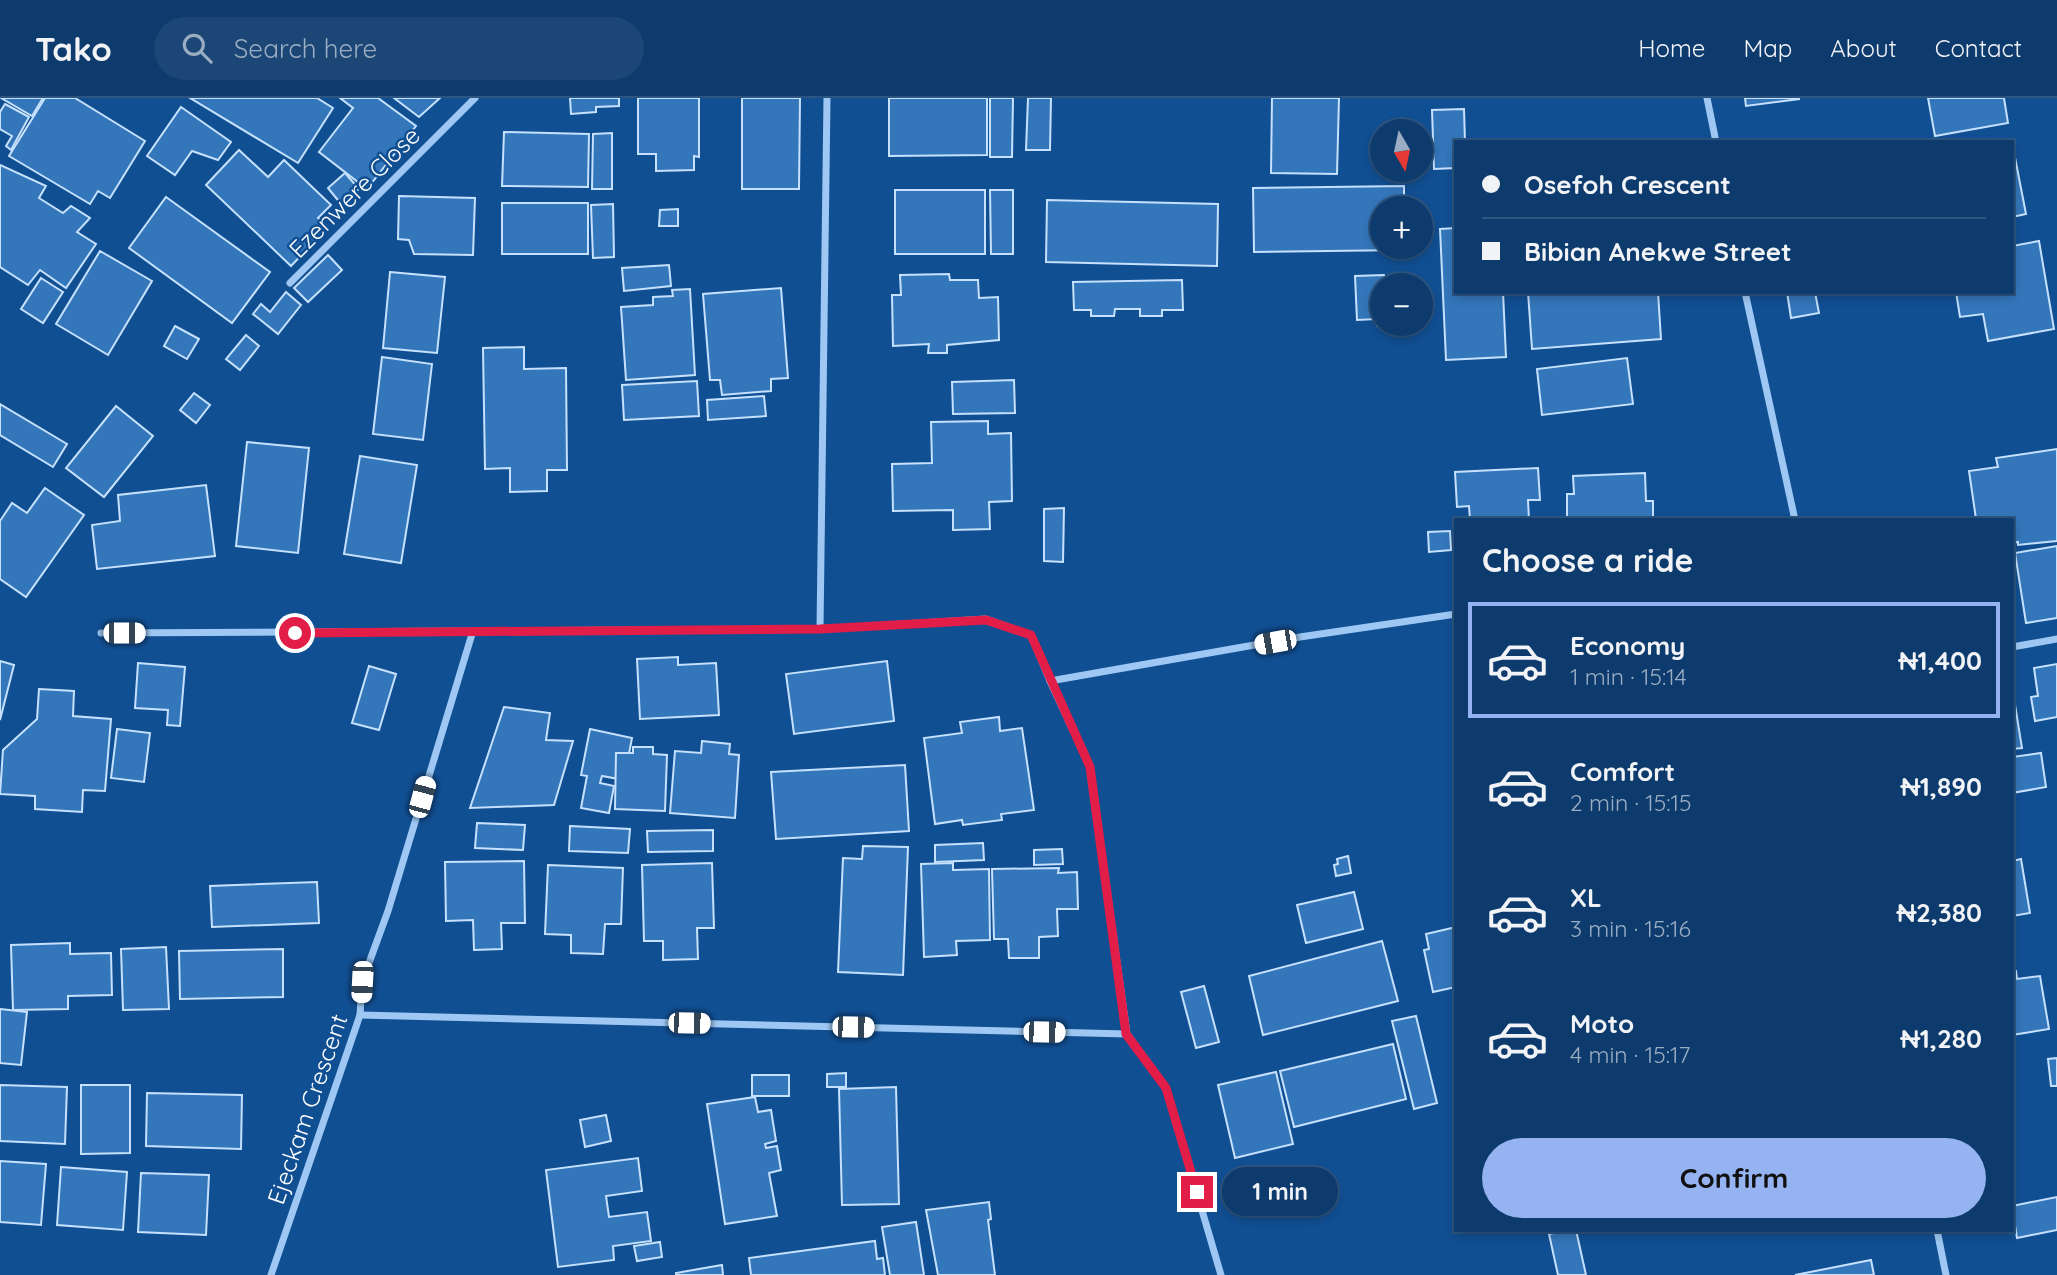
<!DOCTYPE html>
<html lang="en">
<head>
<meta charset="utf-8">
<style>
  :root { --surface:#0d3b6e; --page:#1b4676; --text:#f1f3f6; --muted:#9aadc2; --line:#2d5581; --accent:#95b2f1 }
  body { margin:0; font-family:Quicksand,sans-serif; background:var(--page); color:var(--text); height:100vh; display:flex; flex-direction:column; font-size:26px; white-space:nowrap }
  * { box-sizing:border-box; margin:0 }
  p { font-size:23px; color:var(--muted) }
  .icon { flex:none; width:38px; height:38px; fill:none; stroke:currentColor; stroke-width:2; stroke-linecap:round; stroke-linejoin:round }
  .map { position:relative; flex:1; overflow:hidden }
  .side { position:absolute; left:1454px; top:420px; width:560px; height:714px; display:flex; flex-direction:column; background:var(--surface); border-radius:0px; box-shadow:0 4px 10px #0003,0 0 0 2px var(--line) }
  .side>* { flex:none }
  .guide { position:absolute; left:1454px; top:42px; width:560px; height:154px; border-radius:0px; box-shadow:0 4px 10px #0003,0 0 0 2px var(--line); display:grid; align-content:center; height:154px; padding:0 28px; background:var(--surface) }
  .needle { width:46px; rotate:171deg }
  .tools { position:absolute; left:1370px; top:21px; display:grid; gap:14px }
  .tools a { display:grid; place-items:center; width:63px; height:63px; border-radius:50%; background:var(--surface); box-shadow:0 4px 10px #0003,0 0 0 2px var(--line); font-size:35px }
  .end { position:absolute; width:32px; height:32px; margin:-16px; border:9px solid #e11d48; background:#fff; box-shadow:0 0 0 4px #fff }
  .from { border-radius:50% }
  .bubble { position:absolute; height:49px; border-radius:24px; background:var(--surface); box-shadow:0 4px 10px #0003,0 0 0 2px var(--line); font-size:23px; font-weight:700; line-height:49px; text-align:center }
  .car { position:absolute; width:21px; height:42px; margin:-21px -10px; border-radius:9px; box-shadow:0 0 5px 2px #0007; background:linear-gradient(#fff 24%,#345 0 40%,#fff 0 76%,#345 0 86%,#fff 0) }
  .guide b { display:flex; align-items:center; gap:24px; height:66px; font-size:26px }
  .guide b+b { border-top:2px solid var(--line) }
  .guide i { width:18px; height:18px; background:var(--text) }
  ul { padding:0; list-style:none }
  li { display:flex; align-items:center; gap:21px; height:116px; margin:0 14px 10px; padding:0 14px; border:4px solid transparent; border-radius:0px }
  li div { flex:1 }
  li b { display:block; font-size:26px }
  li em { font-style:normal; font-weight:700 }
  li.selected { border-color:var(--accent) }
  li>.icon { width:63px; height:63px; stroke-width:1.5 }
  h2 { padding:0 28px; font-size:32px; line-height:84px }
  .cta { display:flex; gap:14px; margin-top:auto; padding:14px 28px }
  .cta a { flex:1; height:80px; border-radius:42px; background:var(--accent); color:#111; font-size:28px; font-weight:700; line-height:80px; text-align:center }
  header { display:flex; align-items:center; gap:42px; box-sizing:border-box; height:98px; padding:0 35px; background:var(--surface); border-bottom:2px solid var(--line) }
  header strong { font-size:33px }
  nav { display:flex; gap:38px; margin-inline-start:auto; font-size:24px }
  .search { width:490px; height:63px; background:var(--page); display:flex; align-items:center; gap:18px; box-sizing:border-box; padding:0 24px; border-radius:38px; color:var(--muted); font-size:26px }
  .map>svg:first-child { display:block }
  .building { fill:#3476ba; stroke:#c5e1fd; stroke-width:2 }
  .lines { fill:none; stroke-linecap:round; stroke-linejoin:round }
  .street { stroke:#9ec8f3; stroke-width:7 }
  .route { stroke:#e11d48; stroke-width:9 }
  .labels { text-anchor:middle; dominant-baseline:central; stroke-width:5; stroke-linejoin:round; paint-order:stroke }
  .street-label { font-size:24px; fill:#fff; stroke:#114f93 }
</style>
</head>
<body>
<header>
<strong>Tako</strong>
<div class="search"><svg class="icon" aria-label="search" viewBox="0 0 24 24"><circle cx="10" cy="10" r="6"/><path d="M15 15l6 6"/></svg>Search here</div>
<nav><a>Home</a><a>Map</a><a>About</a><a>Contact</a></nav>
</header>
<div class="map">
<svg width="2057" height="1177" viewBox="0 0 2057 1177">
  <rect width="100%" height="100%" fill="#114f93"/>
  <g class="building">
    <path d="M1 0H43L32 18Z"/>
    <path d="M45 0H75L145 43 110 100 98 93 90 106 9 58Z"/>
    <path d="M190 0H317L333 10 298 65Z"/>
    <path d="M340 0H378L416 28 367 91 319 54 353 10Z"/>
    <path d="M394 0H440L419 19Z"/>
    <path d="M570 0H619V8L596 9V14L571 16Z"/>
    <path d="M638 0H699V59L694 58V72L656 73V56H638Z"/>
    <path d="M742 0H800L799 91H742Z"/>
    <path d="M889 0H987V57L889 58Z"/>
    <path d="M990 0H1013L1012 59H990Z"/>
    <path d="M1028 0H1051L1050 52H1026Z"/>
    <path d="M1272 0H1339L1337 76 1271 75Z"/>
    <path d="M1745 0H1799V1L1746 8Z"/>
    <path d="M1928 0H2004L2008 25 1935 38Z"/>
    <path d="M5 6 29 19 11 52 6 48 12 38 0 31V14Z"/>
    <path d="M181 9 231 44 218 62 192 53 175 77 147 58Z"/>
    <path d="M1464 11 1465 44H1456V70L1434 71 1432 12Z"/>
    <path d="M504 34 589 36 588 89 502 88Z"/>
    <path d="M612 35V91H592L593 36Z"/>
    <path d="M2012 44 2026 116 2012 119Z"/>
    <path d="M239 52 268 79 284 62 331 107 318 120 328 129 291 168 206 87Z"/>
    <path d="M0 67 46 88 39 100 63 115 71 108 90 120 77 134 96 146 66 190 40 172 28 187 0 169Z"/>
    <path d="M345 75 359 91 341 106 328 90Z"/>
    <path d="M1404 88V110H1382V149H1404V152L1254 154 1253 90Z"/>
    <rect x="895" y="92" width="90" height="64"/>
    <path d="M990 92H1013V156H991Z"/>
    <path d="M399 98 475 100 473 157 414 156 409 142 398 141Z"/>
    <path d="M166 99 270 174 232 225 129 150Z"/>
    <path d="M1047 102 1218 106 1217 168 1046 164Z"/>
    <rect x="502" y="105" width="86" height="51"/>
    <path d="M613 106 614 159 593 160 591 107Z"/>
    <path d="M678 111V128H659L660 112Z"/>
    <path d="M1456 130V194H1503L1506 259 1446 262 1440 131Z"/>
    <path d="M2039 143 2054 231 1988 243 1983 216 1960 219 1956 194H2012V148Z"/>
    <path d="M100 153 152 183 108 257 56 226Z"/>
    <path d="M328 157 342 172 308 204 294 190Z"/>
    <path d="M669 167 671 188 624 193 622 170Z"/>
    <path d="M390 174 445 179 437 255 383 250Z"/>
    <path d="M949 176 950 182H978L979 200 998 199 999 242 947 247V255H928L929 246 893 248 892 197H901L900 177Z"/>
    <path d="M1384 177 1385 184 1412 183V187H1382V226H1413L1377 228V221L1357 222 1355 178Z"/>
    <path d="M41 180 63 194 43 225 21 211Z"/>
    <path d="M1182 182 1183 212H1162V218H1140V211H1115L1114 218H1091V212H1074L1073 184Z"/>
    <path d="M781 190 788 280 771 281V293L722 297 720 282H710L703 196Z"/>
    <path d="M690 191 695 277 626 282 621 209 653 207V199L673 198 672 192Z"/>
    <path d="M286 194 301 207 278 236 253 216 261 206 270 214Z"/>
    <path d="M1528 194H1658L1661 241 1532 251Z"/>
    <path d="M1787 194H1815L1819 215 1791 220Z"/>
    <path d="M175 228 199 241 187 261 164 248Z"/>
    <path d="M246 237 259 248 240 272 226 261Z"/>
    <path d="M524 249V271L566 270 567 372H547V393L510 394V370L485 371 483 250Z"/>
    <path d="M382 259 432 266 423 342 373 336Z"/>
    <path d="M1627 260 1633 306 1542 317 1537 271Z"/>
    <path d="M1014 282 1015 315 953 316 952 284Z"/>
    <path d="M697 283 699 318 624 322 622 287Z"/>
    <path d="M194 295 210 307 196 325 180 312Z"/>
    <path d="M764 298 766 318 708 322 707 302Z"/>
    <path d="M0 306 67 346 53 369 0 337Z"/>
    <path d="M116 308 153 338 104 399 66 370Z"/>
    <path d="M988 323V336L1011 335 1012 403 989 404 990 431 953 432V412L893 413 892 366 932 365 931 324Z"/>
    <path d="M247 344 309 350 298 455 236 448Z"/>
    <path d="M2057 351V443L2018 447V444L2012 445V422L1976 421 1969 373 1998 369 1996 360Z"/>
    <path d="M360 358 417 367 401 465 344 456Z"/>
    <path d="M1538 370 1540 402H1528L1529 422H1470L1469 408 1457 409 1455 374Z"/>
    <path d="M1645 375 1646 403H1653V422H1567V396H1574L1573 378Z"/>
    <path d="M206 387 215 458 97 471 92 427 120 423 118 397Z"/>
    <path d="M45 390 84 417 26 499 0 481V423L12 405 27 415Z"/>
    <path d="M1064 410 1063 464 1044 463V411Z"/>
    <path d="M1450 433 1451 452 1429 454 1428 434Z"/>
    <path d="M2057 448V520L2026 525 2015 455Z"/>
    <path d="M678 559V567L716 565 719 617 640 621 637 561Z"/>
    <path d="M0 563 14 567 0 622Z"/>
    <path d="M887 563 894 623 794 636 786 576Z"/>
    <path d="M138 565 185 569 180 628 167 627 168 612 135 610Z"/>
    <path d="M2057 566V619L2035 623 2031 599 2038 598 2034 570Z"/>
    <path d="M369 568 396 576 379 632 352 625Z"/>
    <path d="M2012 588 2022 650 2012 651Z"/>
    <path d="M39 591 74 593 73 618 111 621 105 693 83 692 82 714 35 711V698L0 696 3 652 37 621Z"/>
    <path d="M504 609 550 615 546 642 573 643 554 707 470 710Z"/>
    <path d="M999 619 1000 633 1022 630 1034 712 1001 716 1002 722 963 727 962 722 935 726 924 640 962 635 960 624Z"/>
    <path d="M117 631 150 635 144 684 111 680Z"/>
    <path d="M590 631 632 640 624 682 602 678 600 685 614 688 609 715 581 710 587 678 581 677Z"/>
    <path d="M702 643 730 646 729 656 739 657 735 720 670 715 675 653 701 655Z"/>
    <path d="M633 649H653V656L667 657 665 713 615 711 616 655H633Z"/>
    <path d="M2041 655 2046 689 2012 695V659Z"/>
    <path d="M905 667 909 733 776 741 771 674Z"/>
    <path d="M477 725 525 727 523 752 475 750Z"/>
    <path d="M570 728 630 731 628 755 569 753Z"/>
    <path d="M713 732V753L648 754 647 733Z"/>
    <path d="M983 745 984 762 935 764V747Z"/>
    <path d="M863 748 908 749 903 877 838 874 843 760 862 761Z"/>
    <path d="M1062 751 1063 766 1034 767V752Z"/>
    <path d="M1348 758 1351 775 1336 778 1334 767 1338 766 1337 761Z"/>
    <path d="M2021 761 2030 815 2012 818V763Z"/>
    <path d="M524 763 525 825H501L502 851 474 852 473 822 446 823 445 764Z"/>
    <path d="M712 765 714 830H697L698 861 663 862V843H644L642 767Z"/>
    <path d="M953 765V772L989 771 990 842 956 843 957 857 924 859 921 766Z"/>
    <path d="M548 767 623 770 621 826H605L603 856 571 855V837L545 836Z"/>
    <path d="M1059 770 1058 775 1077 774 1078 811H1057L1058 838 1039 839V860H1009L1008 841H994L992 771Z"/>
    <path d="M317 784 319 825 212 829 210 788Z"/>
    <path d="M1354 794 1363 831 1306 845 1297 807Z"/>
    <path d="M1456 829V889L1433 894 1424 852 1429 851 1426 836Z"/>
    <path d="M1382 843 1398 903 1263 937 1249 878Z"/>
    <path d="M70 845V856L111 855 112 897 68 898V911L13 912 11 847Z"/>
    <path d="M166 849 169 911 123 912 121 851Z"/>
    <path d="M283 851V899L180 901 179 853Z"/>
    <path d="M2012 873H2016L2017 881 2040 878 2049 931 2012 937Z"/>
    <path d="M1204 888 1219 944 1196 950 1181 894Z"/>
    <path d="M0 911 27 914 21 967 0 965Z"/>
    <path d="M1416 918 1437 1005 1414 1011 1392 923Z"/>
    <path d="M1393 946 1406 1001 1294 1029 1280 973Z"/>
    <path d="M2057 960V988H2051L2048 961Z"/>
    <path d="M1276 974 1293 1046 1235 1060 1218 987Z"/>
    <path d="M846 975V989H827V976Z"/>
    <rect x="752" y="977" width="37" height="21"/>
    <path d="M0 987 67 989 65 1046 0 1043Z"/>
    <path d="M81 987H130V1055L81 1056Z"/>
    <path d="M896 989 899 1106 842 1107 839 991Z"/>
    <path d="M147 995 242 997 241 1051 146 1048Z"/>
    <path d="M755 999 758 1014 771 1012 776 1043 765 1046 766 1050 777 1048 781 1072 769 1075 777 1118 725 1126 707 1006Z"/>
    <path d="M606 1017 611 1043 585 1049 580 1022Z"/>
    <path d="M638 1060 642 1093 606 1098 609 1119 647 1114 651 1143 613 1148 614 1162 558 1169 546 1072Z"/>
    <path d="M0 1063 46 1066 41 1127 0 1124Z"/>
    <path d="M61 1069 127 1074 123 1132 57 1127Z"/>
    <path d="M141 1075 209 1077 206 1137 138 1134Z"/>
    <path d="M2057 1099V1132L2017 1140 2012 1108Z"/>
    <path d="M989 1104 991 1121 988 1122 995 1177H938L926 1112Z"/>
    <path d="M916 1124 924 1177H890L882 1129Z"/>
    <path d="M1568 1132H1576L1586 1177H1558L1549 1136Z"/>
    <path d="M875 1143 877 1161 883 1160 885 1177H751L749 1160Z"/>
    <path d="M660 1144 662 1159 637 1163 634 1148Z"/>
    <path d="M1871 1162 1874 1177H1795Z"/>
    <path d="M722 1167 723 1177H676V1175Z"/>
  </g>
  <g class="lines">
    <g class="street">
      <path d="M1707 0 1716 44"/>
      <path d="M290 185 475 0"/>
      <path d="M1745 194 1795 422"/>
      <path d="M820 531 827 0"/>
      <path d="M101 535 820 531 986 521 1031 537 1050 583 1300 539 1456 516"/>
      <path d="M2012 549 2057 541"/>
      <path d="M1050 583 1090 669 1127 936 1166 990 1221 1177"/>
      <path d="M360 917 1127 936"/>
      <path d="M1937 1132 1946 1177"/>
      <path d="M271 1177 360 917 362 884 388 813 472 536"/>
    </g>
  </g>
  <g class="lines">
    <path class="route" d="M295 535 820 531 986 522 1031 537 1090 669 1126 936 1166 990 1197 1094"/>
  </g>
  <g class="labels">
    <g class="street-label">
      <text transform="translate(354 94) rotate(-45)">Ezenwere Close</text>
      <text transform="translate(307 1011) rotate(-71)">Ejeckam Crescent</text>
    </g>
  </g>
</svg>
<div class="tools">
<a><svg class="needle" viewBox="-14 -14 28 28"><path d="M0-13l5 13h-10z" fill="#e53935"/><path d="M0 13l5-13h-10z" fill="#9aadc2"/></svg></a>
<a>+</a>
<a>−</a>
</div>
<i class="end from" style="left:295px;top:535px"></i>
<i class="end" style="left:1197px;top:1094px"></i>
<div class="bubble" style="left:1222px;top:1069px;width:116px">1 min</div>
<i class="car" style="left:124px;top:535px;rotate:90deg"></i>
<i class="car" style="left:1275px;top:544px;rotate:260deg"></i>
<i class="car" style="left:422px;top:699px;rotate:15deg"></i>
<i class="car" style="left:362px;top:884px;rotate:183deg"></i>
<i class="car" style="left:689px;top:925px;rotate:91deg"></i>
<i class="car" style="left:853px;top:929px;rotate:91deg"></i>
<i class="car" style="left:1044px;top:934px;rotate:91deg"></i>
<div class="guide">
<b><i class="from"></i>Osefoh Crescent</b>
<b><i></i>Bibian Anekwe Street</b>
</div>
<section class="side">
<h2>Choose a ride</h2>
<ul>
<li class="selected"><svg class="icon" aria-label="car" viewBox="0 0 24 24"><path d="M5 17H2v-5l4-1 3-4h7l3 4 3 1v5h-3M9 17h6M6 11h13"/><circle cx="7" cy="17" r="2"/><circle cx="17" cy="17" r="2"/></svg><div><b>Economy</b><p>1 min · 15:14</p></div><em>₦1,400</em></li>
<li><svg class="icon" aria-label="car" viewBox="0 0 24 24"><path d="M5 17H2v-5l4-1 3-4h7l3 4 3 1v5h-3M9 17h6M6 11h13"/><circle cx="7" cy="17" r="2"/><circle cx="17" cy="17" r="2"/></svg><div><b>Comfort</b><p>2 min · 15:15</p></div><em>₦1,890</em></li>
<li><svg class="icon" aria-label="car" viewBox="0 0 24 24"><path d="M5 17H2v-5l4-1 3-4h7l3 4 3 1v5h-3M9 17h6M6 11h13"/><circle cx="7" cy="17" r="2"/><circle cx="17" cy="17" r="2"/></svg><div><b>XL</b><p>3 min · 15:16</p></div><em>₦2,380</em></li>
<li><svg class="icon" aria-label="car" viewBox="0 0 24 24"><path d="M5 17H2v-5l4-1 3-4h7l3 4 3 1v5h-3M9 17h6M6 11h13"/><circle cx="7" cy="17" r="2"/><circle cx="17" cy="17" r="2"/></svg><div><b>Moto</b><p>4 min · 15:17</p></div><em>₦1,280</em></li>
</ul>
<div class="cta"><a>Confirm</a></div>
</section>
</div>
</body>
</html>
